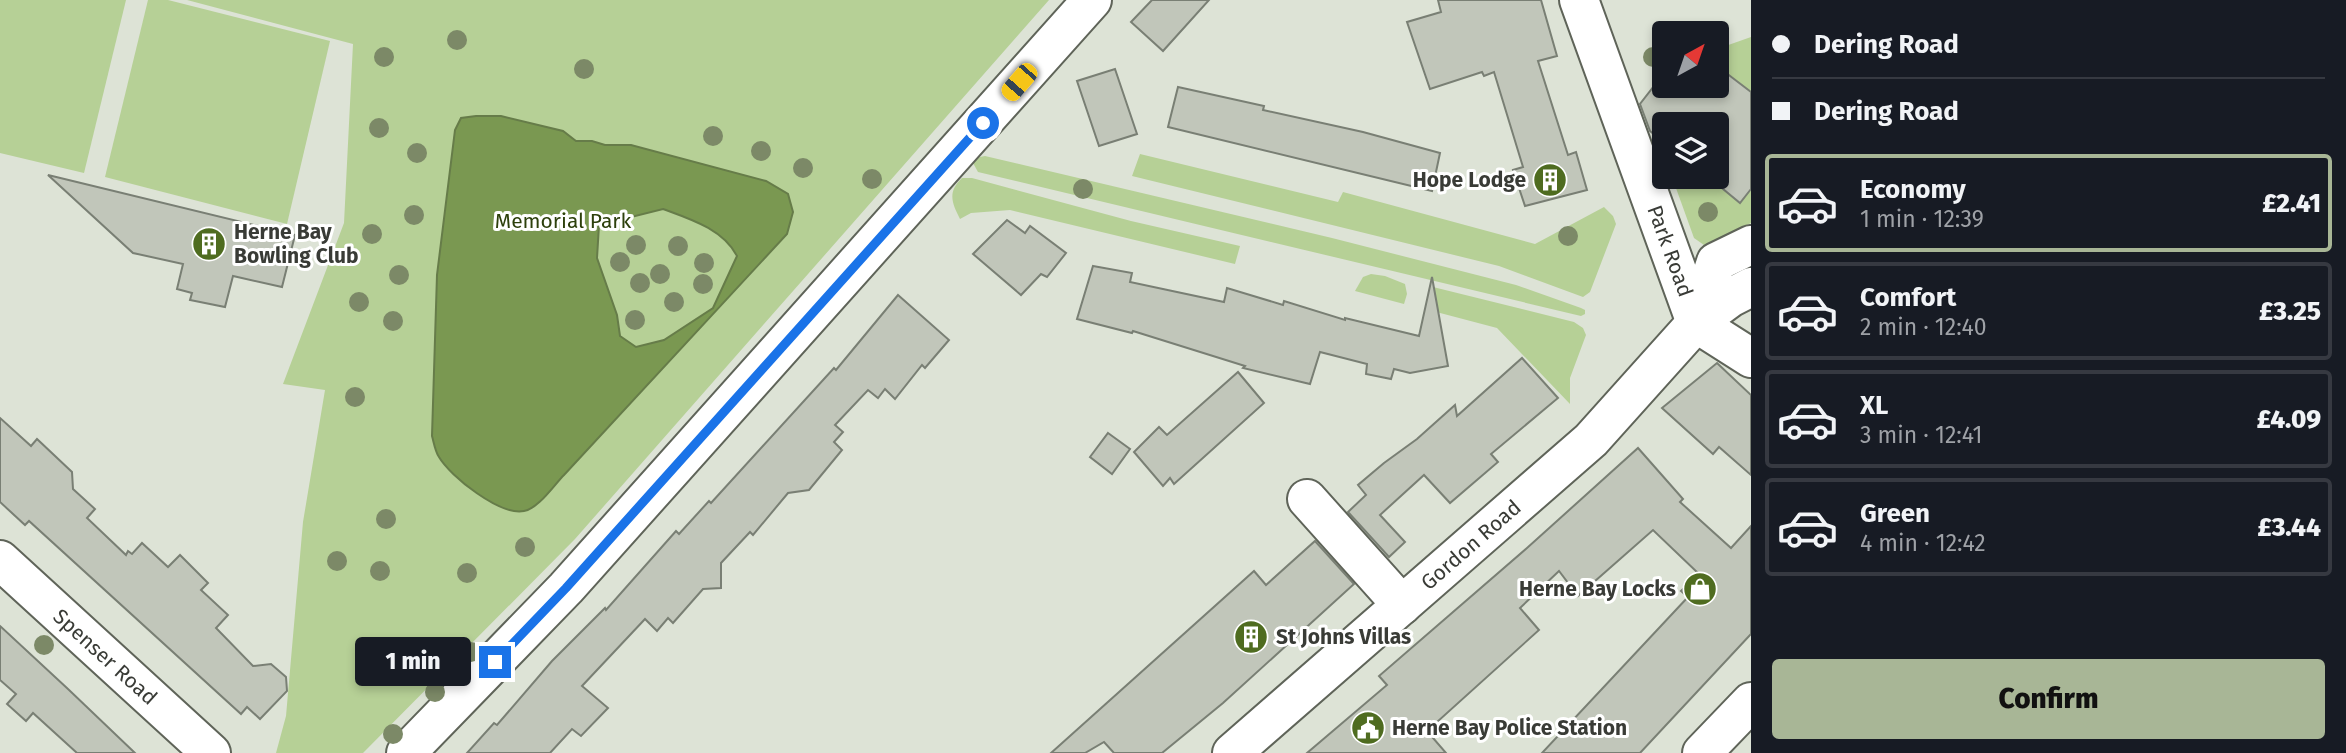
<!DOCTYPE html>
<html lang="en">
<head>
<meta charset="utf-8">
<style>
  :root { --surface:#171b24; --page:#242831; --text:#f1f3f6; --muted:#9ea1a6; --line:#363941; --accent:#a8b696 }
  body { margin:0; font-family:"Fira Sans",sans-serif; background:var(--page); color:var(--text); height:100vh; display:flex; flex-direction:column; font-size:26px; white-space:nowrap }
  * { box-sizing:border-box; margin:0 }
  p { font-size:23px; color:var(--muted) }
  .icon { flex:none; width:38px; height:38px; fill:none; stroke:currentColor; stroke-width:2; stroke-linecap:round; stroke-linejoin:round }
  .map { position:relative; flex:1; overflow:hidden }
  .drawer { display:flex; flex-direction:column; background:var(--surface); width:595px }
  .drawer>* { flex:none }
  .top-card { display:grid; align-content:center; height:154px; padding:0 21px; background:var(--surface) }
  .needle { width:46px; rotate:40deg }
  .controls { position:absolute; left:1652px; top:21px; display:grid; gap:14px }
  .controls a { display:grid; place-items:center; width:77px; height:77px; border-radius:7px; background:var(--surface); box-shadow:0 4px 10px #0003; font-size:35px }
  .end { position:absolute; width:32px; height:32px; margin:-16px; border:9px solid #1a73e8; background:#fff; box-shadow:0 0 0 4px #fff }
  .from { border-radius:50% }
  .bubble { position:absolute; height:49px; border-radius:7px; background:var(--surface); box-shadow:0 4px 10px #0003; font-size:23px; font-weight:800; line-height:49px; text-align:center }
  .car { position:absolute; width:21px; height:42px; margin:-21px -10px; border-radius:9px; box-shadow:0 0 5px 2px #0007; background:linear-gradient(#f5c518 24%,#345 0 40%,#f5c518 0 76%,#345 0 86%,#f5c518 0) }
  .top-card b { display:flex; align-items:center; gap:24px; height:66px; font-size:26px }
  .top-card b+b { border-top:2px solid var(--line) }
  .top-card i { width:18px; height:18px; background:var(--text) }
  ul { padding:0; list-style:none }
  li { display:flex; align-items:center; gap:21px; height:98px; margin:0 14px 10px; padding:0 7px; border:4px solid var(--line); border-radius:7px }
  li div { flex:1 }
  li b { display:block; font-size:26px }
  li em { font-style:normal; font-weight:800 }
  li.current { border-color:var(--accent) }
  li>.icon { width:63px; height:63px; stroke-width:1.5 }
  .button { display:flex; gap:14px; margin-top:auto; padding:14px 21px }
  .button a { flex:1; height:80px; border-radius:7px; background:var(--accent); color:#111; font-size:28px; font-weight:800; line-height:80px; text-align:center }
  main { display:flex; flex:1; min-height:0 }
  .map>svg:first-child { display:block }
  .green { fill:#b6d096 }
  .water { fill:#7a9851; stroke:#667c49; stroke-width:2; fill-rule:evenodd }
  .building { fill:#c1c6ba; stroke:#797f74; stroke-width:2 }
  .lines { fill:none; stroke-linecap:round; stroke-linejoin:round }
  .minor-casing { stroke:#5f6459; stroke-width:42 }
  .minor { stroke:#fff; stroke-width:38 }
  .tree { fill:#7c8967 }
  .route { stroke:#1a73e8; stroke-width:9 }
  .labels { text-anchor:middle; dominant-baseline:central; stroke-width:6; stroke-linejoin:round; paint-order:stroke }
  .poi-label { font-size:21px; font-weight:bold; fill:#393b36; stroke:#fff; text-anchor:start }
  .park-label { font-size:21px; fill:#2d400c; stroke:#fff }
  .street-label { font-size:21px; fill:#393b36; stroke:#fff }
</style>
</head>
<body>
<main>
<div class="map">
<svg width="1751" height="753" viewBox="0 0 1751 753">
  <rect width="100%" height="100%" fill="#dde3d6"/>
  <g class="green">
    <path d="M0 0H126L84 173 0 153Z"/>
    <path d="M148 0H168L330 41 287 224 105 177Z"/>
    <path d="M187 0H1049L575 539 363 753H276L286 716 303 522 325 390 283 384 344 223 353 44Z"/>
    <path d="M1751 37V92L1717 66V49Z"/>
    <path d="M1140 154 1338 202 1343 192 1535 244 1604 207 1613 216 1616 224 1590 292 1583 297 1499 266 1132 176Z"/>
    <path d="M985 156 1332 238 1516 285 1581 308 1585 310V314L1581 316 978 172 973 163 975 158Z"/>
    <path d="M1672 177H1707L1740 203 1751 189V223L1704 245 1694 238Z"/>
    <path d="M962 178H972L1131 221 1240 246 1235 264 1010 210 971 213 960 219C952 203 947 192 962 178Z"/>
    <path d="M1371 274 1385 276 1405 284 1407 294 1404 304 1355 291 1363 277Z"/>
    <path d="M1433 287 1574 322 1583 328 1586 335 1570 378V404L1497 328 1425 309Z"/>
  </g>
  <path class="water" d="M476 116H501L563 131 576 141H592L605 145H631L766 181 788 194 793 212 787 234 564 475C554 485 538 509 524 511 500 516 450 476 439 457 435 451 434 443 432 436L437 275 455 130 461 118ZM663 209C690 219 723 229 737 256L713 308 664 340 636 347 620 336 617 315 597 258 599 225Z"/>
  <g class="building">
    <path d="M1152 0H1209L1163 51 1131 22Z"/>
    <path d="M1438 0H1541L1557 56 1538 61 1568 155 1576 152 1587 190 1525 206 1513 170 1523 167 1494 72 1484 76 1482 72 1430 89 1407 22 1441 12Z"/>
    <path d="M1717 66 1751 92V189L1740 203 1717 184V124H1664V143L1650 131 1640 104 1654 86H1717Z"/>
    <path d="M1115 69 1137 134 1099 146 1077 81Z"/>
    <path d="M1178 87 1264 106 1263 110 1363 132 1440 153 1432 191 1168 127Z"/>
    <path d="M48 175 295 235 282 287 233 276 225 307 190 300 192 293 177 289 183 264 133 253Z"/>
    <path d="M1007 220 1025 233 1030 226 1066 253 1047 277 1041 274 1021 295 973 254Z"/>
    <path d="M1093 266 1132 273 1130 282 1224 302 1227 288 1283 305 1284 301 1345 320V318L1419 336 1432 277 1448 366 1410 373 1394 369 1391 379 1366 374 1367 364 1320 352 1310 384 1243 368 1245 366 1133 331 1132 333 1077 319Z"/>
    <path d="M898 295 949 340 925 368 922 365 895 399 885 389 878 398 868 390 835 425 843 432 834 442 842 450 809 490 788 493 753 535 750 532 721 563V588L703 589 673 623 668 618 657 631 645 619 582 686 608 708 581 736 572 729 550 753H467L494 723 497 725 552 661 605 608 606 610 676 531 679 534 709 501 711 503 834 368 836 370Z"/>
    <path d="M1522 358 1558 398 1491 454 1498 462 1450 503 1424 475 1380 515 1405 542 1389 557 1348 512 1366 495 1358 485 1384 463 1417 439 1455 405 1457 416Z"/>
    <path d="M1717 363 1751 395V475L1719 447 1713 454 1662 408Z"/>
    <path d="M1238 372 1264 403 1174 484 1170 478 1163 486 1134 452 1159 427 1167 435Z"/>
    <path d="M0 418 31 446 37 439 72 472 73 489 95 509 87 518 126 555 128 551 132 554 142 543 168 567 180 555 208 583 201 590 228 615 216 628 253 666 271 664 286 677 287 691 260 719 247 707 241 714 29 521 25 525 0 502Z"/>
    <path d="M1108 433 1130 449 1112 474 1090 457Z"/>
    <path d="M1638 448 1683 499 1680 502 1731 548 1751 526V634L1640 753H1542L1688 597 1681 591 1699 574 1653 530 1578 596 1559 571 1520 608 1539 630 1427 731 1446 753H1307L1387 685 1379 676 1527 548Z"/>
    <path d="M1315 541 1354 584 1223 703 1162 753H1114L1104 742 1085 753H1051L1254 571 1266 585Z"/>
    <path d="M0 626 68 689 135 753H77L33 713 26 721 7 704 16 694 0 680Z"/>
  </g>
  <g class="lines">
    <g class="minor-casing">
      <g id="minor">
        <path d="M1579 0 1696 323 1751 358"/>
        <path d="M1696 323 1716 262 1751 245"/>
        <path d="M1307 499 1402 605"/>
        <path d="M0 560 211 753"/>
        <path d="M406 753 566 588 1092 0"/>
        <path d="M1232 753 1591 440 1696 323 1730 298 1751 287"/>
        <path d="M1702 753 1751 702"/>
      </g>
    </g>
    <use href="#minor" class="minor"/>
  </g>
  <g class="tree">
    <circle cx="457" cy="40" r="10"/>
    <circle cx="384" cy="57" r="10"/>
    <circle cx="1653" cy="57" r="10"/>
    <circle cx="584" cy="69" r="10"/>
    <circle cx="379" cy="128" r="10"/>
    <circle cx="713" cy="136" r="10"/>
    <circle cx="761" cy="151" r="10"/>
    <circle cx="417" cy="153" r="10"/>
    <circle cx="803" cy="168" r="10"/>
    <circle cx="872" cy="179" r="10"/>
    <circle cx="1083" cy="189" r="10"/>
    <circle cx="1708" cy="212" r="10"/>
    <circle cx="414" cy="215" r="10"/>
    <circle cx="372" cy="234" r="10"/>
    <circle cx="1568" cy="236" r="10"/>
    <circle cx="636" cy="245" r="10"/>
    <circle cx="678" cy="246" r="10"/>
    <circle cx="620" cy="262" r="10"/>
    <circle cx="704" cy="263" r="10"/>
    <circle cx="660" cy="274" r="10"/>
    <circle cx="399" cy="275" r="10"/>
    <circle cx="640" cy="283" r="10"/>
    <circle cx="703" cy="284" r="10"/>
    <circle cx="359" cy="302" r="10"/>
    <circle cx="674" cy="302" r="10"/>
    <circle cx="635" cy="320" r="10"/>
    <circle cx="393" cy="321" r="10"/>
    <circle cx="355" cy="397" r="10"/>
    <circle cx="386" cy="519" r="10"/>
    <circle cx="525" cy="547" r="10"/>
    <circle cx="337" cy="561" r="10"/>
    <circle cx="380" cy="571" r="10"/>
    <circle cx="467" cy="573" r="10"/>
    <circle cx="44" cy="645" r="10"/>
    <circle cx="471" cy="652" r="10"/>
    <circle cx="435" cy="692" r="10"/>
    <circle cx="393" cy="734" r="10"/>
  </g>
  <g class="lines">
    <path class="route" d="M495 662 566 588 983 123"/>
  </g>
  <defs>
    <g id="building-disc" transform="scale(1.75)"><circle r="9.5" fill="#4f6c20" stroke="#fff"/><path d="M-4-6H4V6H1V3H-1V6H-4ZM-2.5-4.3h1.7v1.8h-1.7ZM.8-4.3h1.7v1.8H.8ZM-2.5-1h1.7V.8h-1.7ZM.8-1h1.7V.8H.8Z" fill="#fff"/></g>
    <g id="shop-disc" transform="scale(1.75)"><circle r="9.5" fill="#4f6c20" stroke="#fff"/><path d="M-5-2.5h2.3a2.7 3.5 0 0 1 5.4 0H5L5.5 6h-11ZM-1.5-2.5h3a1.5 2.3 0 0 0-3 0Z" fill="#fff"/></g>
    <g id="civic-disc" transform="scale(1.75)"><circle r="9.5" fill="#4f6c20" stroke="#fff"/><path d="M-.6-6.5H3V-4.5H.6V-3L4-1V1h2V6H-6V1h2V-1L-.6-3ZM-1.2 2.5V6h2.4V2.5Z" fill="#fff"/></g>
  </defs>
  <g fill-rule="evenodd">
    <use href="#building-disc" x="1550" y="180"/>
    <use href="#building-disc" x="209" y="244"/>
    <use href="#shop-disc" x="1700" y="589"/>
    <use href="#building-disc" x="1251" y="637"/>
    <use href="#civic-disc" x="1368" y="728"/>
  </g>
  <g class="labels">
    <g class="poi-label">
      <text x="1526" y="180" text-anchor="end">Hope Lodge</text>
      <text x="234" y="232">Herne Bay<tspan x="234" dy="24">Bowling Club</tspan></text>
      <text x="1676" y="589" text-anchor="end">Herne Bay Locks</text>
      <text x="1276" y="637">St Johns Villas</text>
      <text x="1392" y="728">Herne Bay Police Station</text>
    </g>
    <g class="park-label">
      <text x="563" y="221">Memorial Park</text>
    </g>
    <g class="street-label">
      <text transform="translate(1670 251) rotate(70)">Park Road</text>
      <text transform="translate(1471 545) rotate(-41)">Gordon Road</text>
      <text transform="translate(105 657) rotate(42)">Spenser Road</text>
    </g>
  </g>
</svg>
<div class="controls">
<a><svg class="needle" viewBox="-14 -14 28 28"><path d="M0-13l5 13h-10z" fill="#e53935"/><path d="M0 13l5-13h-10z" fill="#9ea1a6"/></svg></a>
<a><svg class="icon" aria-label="layers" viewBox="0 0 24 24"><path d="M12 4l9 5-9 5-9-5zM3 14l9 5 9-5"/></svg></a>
</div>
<i class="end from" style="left:983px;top:123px"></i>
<i class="end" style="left:495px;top:662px"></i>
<div class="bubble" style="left:355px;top:637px;width:116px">1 min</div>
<i class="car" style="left:1019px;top:82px;rotate:221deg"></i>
</div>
<section class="drawer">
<div class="top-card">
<b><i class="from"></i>Dering Road</b>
<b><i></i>Dering Road</b>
</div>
<ul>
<li class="current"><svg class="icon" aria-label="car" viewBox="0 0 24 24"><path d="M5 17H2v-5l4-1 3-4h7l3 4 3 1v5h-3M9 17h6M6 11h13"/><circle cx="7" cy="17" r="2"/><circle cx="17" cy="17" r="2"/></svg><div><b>Economy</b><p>1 min · 12:39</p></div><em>£2.41</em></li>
<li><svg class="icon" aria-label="car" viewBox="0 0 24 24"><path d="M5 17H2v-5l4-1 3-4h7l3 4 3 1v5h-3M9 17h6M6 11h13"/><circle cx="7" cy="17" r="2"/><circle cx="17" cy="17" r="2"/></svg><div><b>Comfort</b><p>2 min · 12:40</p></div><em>£3.25</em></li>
<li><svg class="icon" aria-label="car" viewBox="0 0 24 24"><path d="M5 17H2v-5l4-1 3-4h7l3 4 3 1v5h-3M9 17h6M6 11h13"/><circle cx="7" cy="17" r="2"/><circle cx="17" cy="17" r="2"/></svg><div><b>XL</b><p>3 min · 12:41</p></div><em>£4.09</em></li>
<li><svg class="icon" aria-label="car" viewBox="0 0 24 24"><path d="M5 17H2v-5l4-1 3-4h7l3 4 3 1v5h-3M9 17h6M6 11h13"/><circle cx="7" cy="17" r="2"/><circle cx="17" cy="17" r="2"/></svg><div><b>Green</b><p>4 min · 12:42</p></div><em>£3.44</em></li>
</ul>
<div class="button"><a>Confirm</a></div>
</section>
</main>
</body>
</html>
